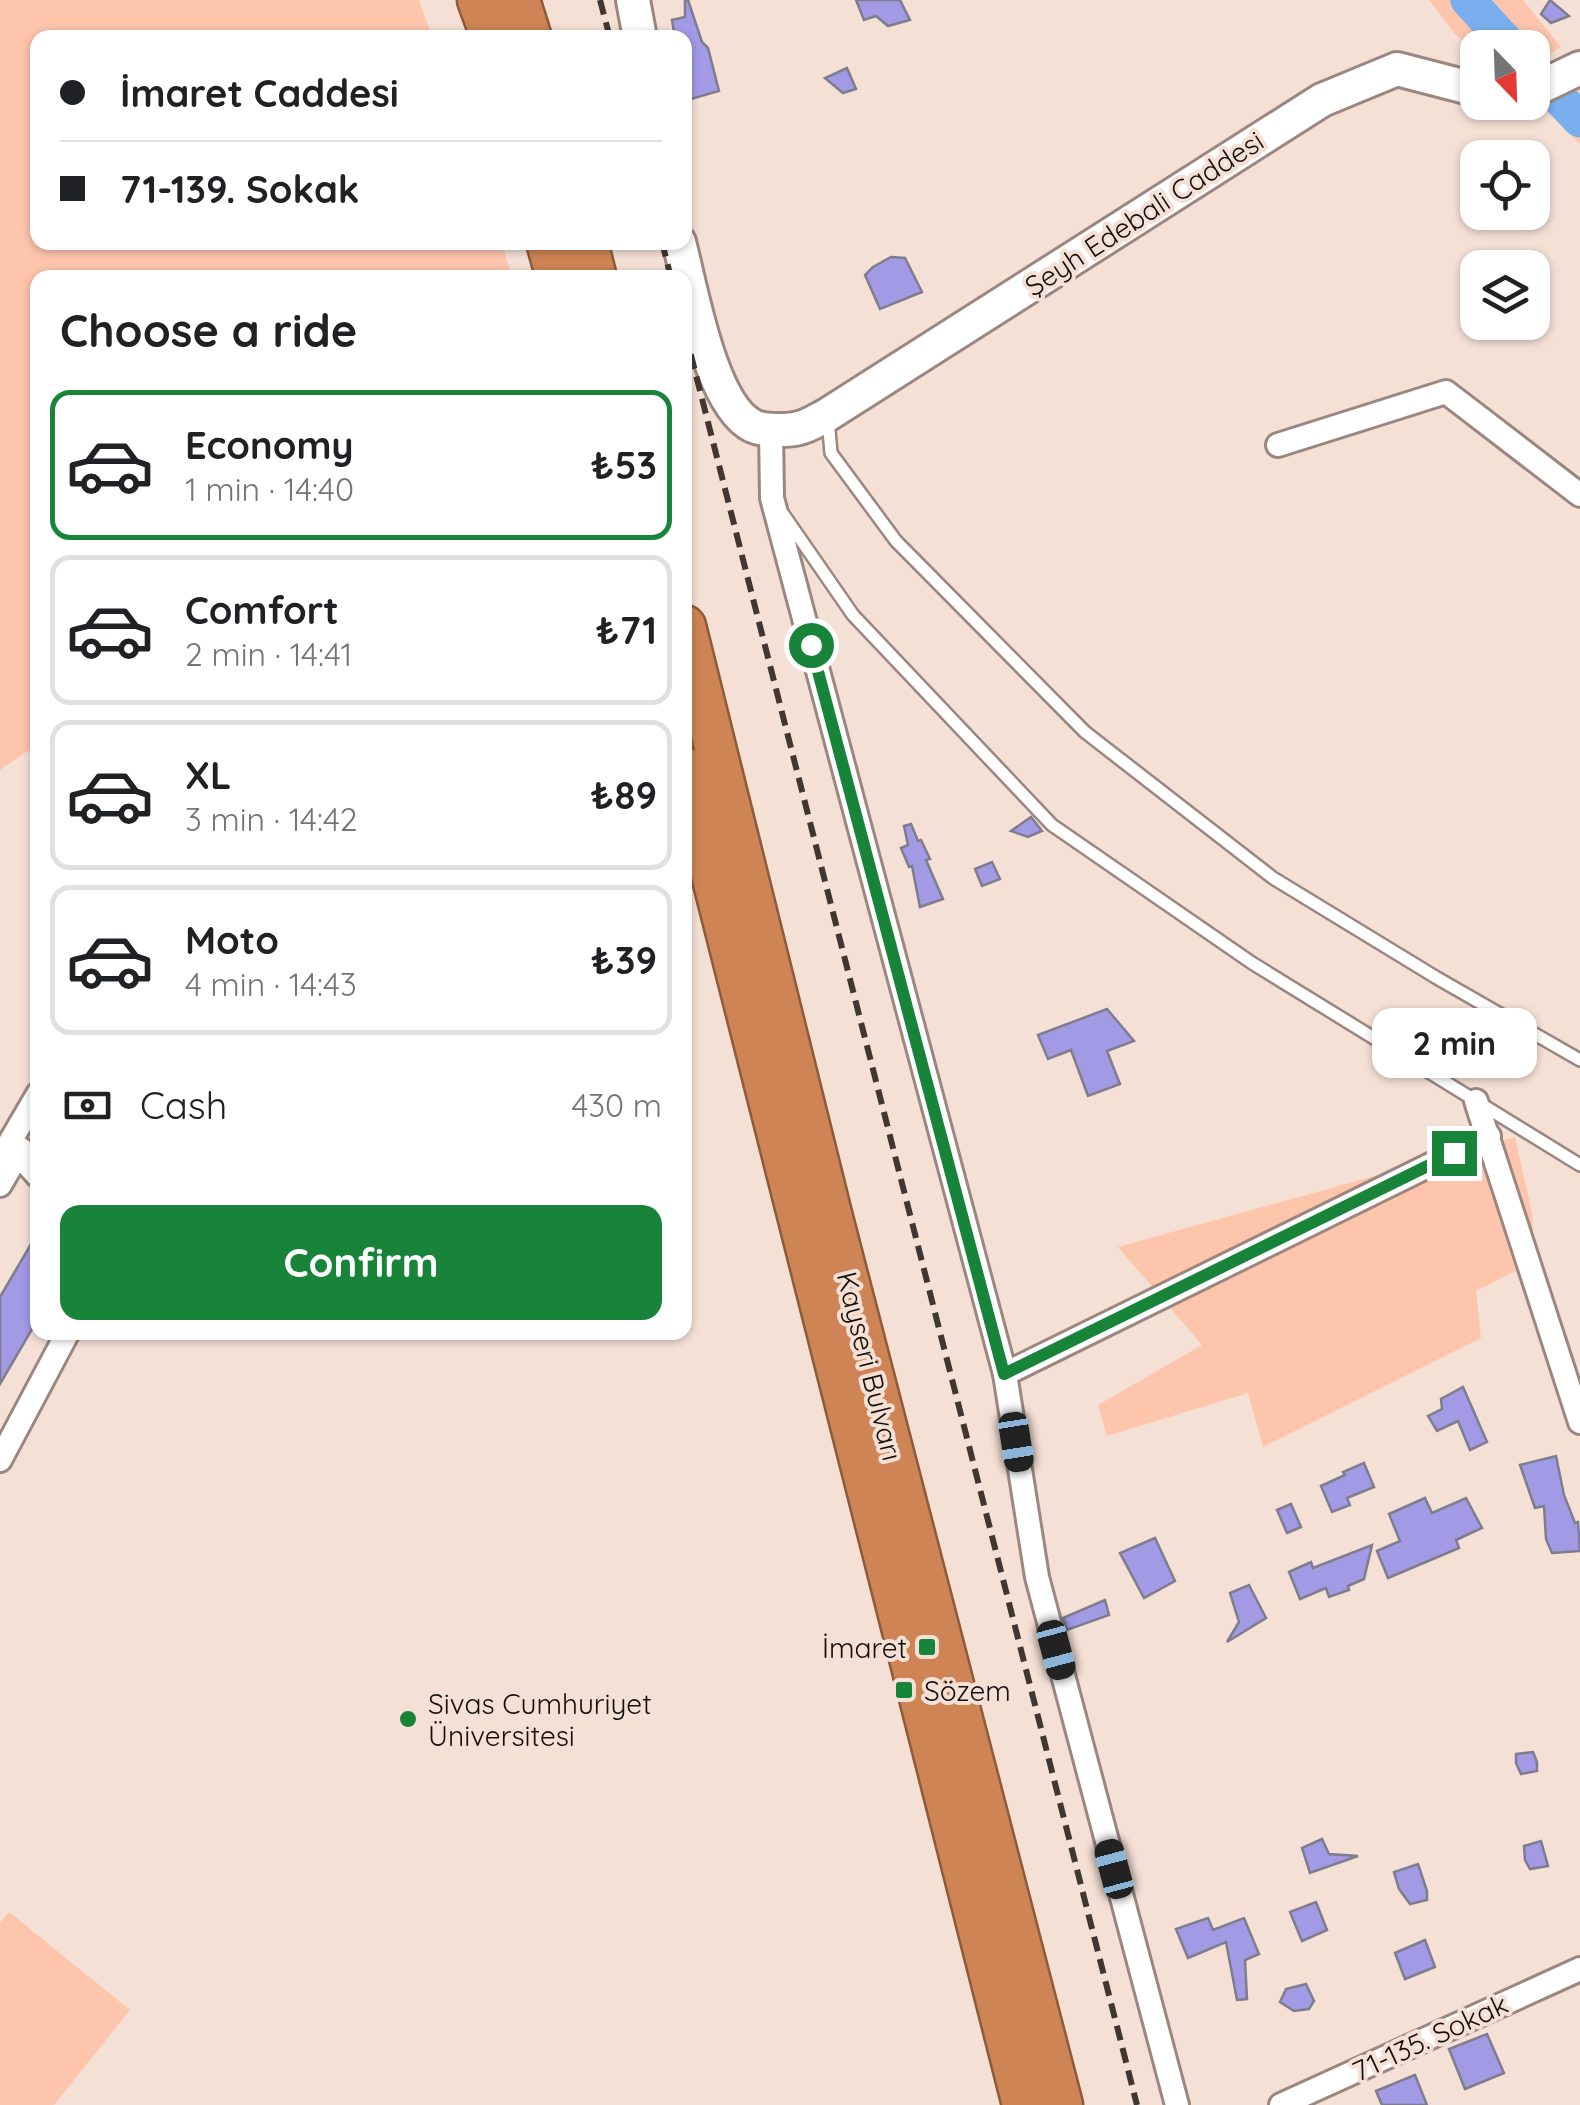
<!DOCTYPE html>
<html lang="en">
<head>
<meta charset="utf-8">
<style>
  :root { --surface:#fff; --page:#f2f2f2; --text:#202124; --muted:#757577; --line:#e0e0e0; --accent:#17843a }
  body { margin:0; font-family:Quicksand,sans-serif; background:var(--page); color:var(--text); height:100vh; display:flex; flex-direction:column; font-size:38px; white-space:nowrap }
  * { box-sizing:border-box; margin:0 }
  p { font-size:32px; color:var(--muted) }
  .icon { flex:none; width:55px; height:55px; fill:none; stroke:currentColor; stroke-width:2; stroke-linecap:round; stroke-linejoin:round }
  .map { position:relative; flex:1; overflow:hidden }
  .panel { position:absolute; left:30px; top:270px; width:662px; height:1070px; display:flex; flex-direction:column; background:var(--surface); border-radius:20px; box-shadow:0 2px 8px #0004 }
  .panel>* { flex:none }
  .top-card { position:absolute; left:30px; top:30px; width:662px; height:220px; border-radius:20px; box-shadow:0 2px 8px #0004; display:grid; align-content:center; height:220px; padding:0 30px; background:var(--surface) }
  .needle { width:65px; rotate:157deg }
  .buttons { position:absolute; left:1460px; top:30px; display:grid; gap:20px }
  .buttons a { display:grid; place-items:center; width:90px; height:90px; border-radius:20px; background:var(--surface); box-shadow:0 2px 8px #0004; font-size:50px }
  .end { position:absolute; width:45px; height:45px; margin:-22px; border:12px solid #17843a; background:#fff; box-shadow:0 0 0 5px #fff }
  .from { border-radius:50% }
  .bubble { position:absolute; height:70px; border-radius:20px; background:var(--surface); box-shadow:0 2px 8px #0004; font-size:32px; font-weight:700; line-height:70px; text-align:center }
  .car { position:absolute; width:30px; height:60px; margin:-30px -15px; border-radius:12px; box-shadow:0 0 8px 2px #0007; background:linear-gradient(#222 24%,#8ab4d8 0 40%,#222 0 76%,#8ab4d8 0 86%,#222 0) }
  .top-card b { display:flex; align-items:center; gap:35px; height:95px; font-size:38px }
  .top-card b+b { border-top:2px solid var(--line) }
  .top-card i { width:25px; height:25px; background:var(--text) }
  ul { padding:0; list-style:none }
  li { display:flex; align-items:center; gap:30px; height:150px; margin:0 20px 15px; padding:0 10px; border:5px solid var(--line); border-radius:20px }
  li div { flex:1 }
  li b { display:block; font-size:38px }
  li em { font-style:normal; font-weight:700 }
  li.on { border-color:var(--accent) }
  li>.icon { width:90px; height:90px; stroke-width:1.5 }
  h2 { padding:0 30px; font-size:45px; line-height:120px }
  .pay { display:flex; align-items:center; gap:25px; height:110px; padding:0 30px; font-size:38px }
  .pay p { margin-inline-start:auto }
  .button { display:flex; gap:20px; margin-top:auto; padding:20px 30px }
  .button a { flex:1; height:115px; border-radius:20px; background:var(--accent); color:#fff; font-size:40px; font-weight:700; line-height:115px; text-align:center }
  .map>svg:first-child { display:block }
  .green { fill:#fec5ad }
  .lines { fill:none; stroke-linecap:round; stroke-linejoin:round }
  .river { stroke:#7aafef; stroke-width:35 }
  .building { fill:#a39ae5; stroke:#7e7d8e; stroke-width:2.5 }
  .lane-casing { stroke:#9b877f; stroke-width:16 }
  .street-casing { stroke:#9b877f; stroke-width:28 }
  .secondary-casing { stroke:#9b877f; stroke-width:38 }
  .highway-casing { stroke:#8d5a3a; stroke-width:45 }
  .lane { stroke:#fff; stroke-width:11 }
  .street { stroke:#fff; stroke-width:22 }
  .secondary { stroke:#fff; stroke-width:32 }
  .highway { stroke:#ce8454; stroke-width:40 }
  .rail { stroke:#403632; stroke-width:6; stroke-dasharray:15 8; stroke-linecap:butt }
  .route { stroke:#17843a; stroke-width:12 }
  .poi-dot { fill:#17843a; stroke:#f5e0d6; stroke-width:4 }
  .labels { text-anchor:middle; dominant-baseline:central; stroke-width:8; stroke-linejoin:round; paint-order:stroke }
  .street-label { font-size:28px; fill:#140d0a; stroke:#f5e0d6 }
  .poi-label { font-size:28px; fill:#140d0a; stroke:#f5e0d6; text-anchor:start }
</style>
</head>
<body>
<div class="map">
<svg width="1580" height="2105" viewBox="0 0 1580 2105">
  <rect width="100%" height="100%" fill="#f5e0d6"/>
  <g class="green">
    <path d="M0 0H419L432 37 38 38V242L502 243 512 277 38 278 37 745 0 770Z"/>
    <path d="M1429 0H1523L1561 47 1533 64 1532 48H1478L1477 51 1455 34Z"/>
    <path d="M1580 86V144L1542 107Z"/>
    <path d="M1515 1137 1532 1213 1535 1261 1476 1291 1481 1338 1263 1447 1248 1393 1107 1436 1098 1405 1202 1345 1118 1247Z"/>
    <path d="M9 1912 130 2010 54 2105H0V1923Z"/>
  </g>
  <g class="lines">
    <g class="river">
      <path d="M1468 0 1512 48"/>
      <path d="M1532 69 1580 120"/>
    </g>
  </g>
  <g class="building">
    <path d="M685 0H688L702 42 708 48 719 91 691 99 685 84V38H675L672 20 685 17Z"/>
    <path d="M856 0H900L910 20 888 26 876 16 864 20Z"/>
    <path d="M1550 0 1569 16 1551 23 1541 14Z"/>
    <path d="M847 68 856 89 843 93 825 78Z"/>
    <path d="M891 257 905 258 922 292 880 309 865 275 873 267Z"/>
    <path d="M1031 817 1042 831 1028 837 1011 831Z"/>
    <path d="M911 824 918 841 921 840 930 859 926 860 943 899 920 907 912 866 909 867 901 848 908 845 904 826Z"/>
    <path d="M992 862 1000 879 982 886 975 869Z"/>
    <path d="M1107 1009 1134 1041 1107 1051 1120 1084 1088 1096 1071 1050 1048 1059 1038 1035Z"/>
    <path d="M38 1232V1319L0 1384V1297Z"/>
    <path d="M1463 1387 1487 1442 1470 1450 1458 1421 1437 1431 1428 1416 1442 1409 1441 1399Z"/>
    <path d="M1556 1456 1564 1495 1575 1523 1578 1522 1580 1551 1552 1553 1546 1539 1544 1506 1535 1508 1520 1465Z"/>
    <path d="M1364 1463 1374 1487 1347 1498 1350 1505 1332 1512 1321 1486 1345 1475 1343 1472Z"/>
    <path d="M1425 1498 1432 1513 1466 1498 1482 1528 1456 1540 1459 1548 1388 1578 1377 1551 1400 1541 1389 1514Z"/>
    <path d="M1291 1504 1301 1527 1287 1533 1277 1510Z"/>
    <path d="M1155 1538 1175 1581 1144 1598 1120 1553Z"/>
    <path d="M1372 1545 1364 1579 1348 1586 1349 1590 1329 1597 1326 1588 1300 1599 1289 1572 1311 1562 1313 1568Z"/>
    <path d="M1249 1585 1266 1618 1227 1642 1239 1622 1230 1593Z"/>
    <path d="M1105 1600 1109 1615 1067 1630 1063 1618Z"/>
    <path d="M1533 1752 1537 1762V1771L1521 1774 1516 1763V1754Z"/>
    <path d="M1322 1839 1329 1854 1358 1856 1310 1873 1302 1848Z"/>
    <path d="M1541 1841 1548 1866 1530 1869 1525 1860 1524 1846Z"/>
    <path d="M1418 1864 1427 1891V1900L1410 1904 1399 1889 1394 1872Z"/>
    <path d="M1316 1902 1327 1930 1302 1941 1290 1912Z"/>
    <path d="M1208 1918 1213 1930 1244 1918 1259 1954 1245 1960 1247 1999 1237 2000 1226 1942 1188 1958 1176 1929Z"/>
    <path d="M1425 1940 1435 1967 1405 1979 1395 1953Z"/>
    <path d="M1306 1984 1314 2001 1309 2009 1294 2011 1280 2002 1286 1989Z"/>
    <path d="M1487 2034 1504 2073 1465 2089 1449 2049Z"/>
    <path d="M1415 2075 1427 2105H1382L1376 2091Z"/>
  </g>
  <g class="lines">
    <g class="lane-casing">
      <g id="lane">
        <path d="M828 419 831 453 896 541 1085 732 1273 878 1437 978 1580 1060"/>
        <path d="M783 514 853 615 1052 825 1252 963 1580 1165"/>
      </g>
    </g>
    <g class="street-casing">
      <g id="street">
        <path d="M771 429 772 498 1005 1374 1037 1577 1177 2105"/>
        <path d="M1278 445 1446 392 1580 495"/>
        <path d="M1476 1101 1580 1422"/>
        <path d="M18 1154 38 1176"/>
        <path d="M0 1159 38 1094"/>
        <path d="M0 1185 21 1149"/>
        <path d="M1005 1374 1489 1136"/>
        <path d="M0 1460 68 1332"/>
        <path d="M1281 2105 1580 1969"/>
      </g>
    </g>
    <g class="secondary-casing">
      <g id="secondary">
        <path d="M633 0 640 38"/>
        <path d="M1532 91 1580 68"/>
        <path d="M679 242C691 287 710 405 753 426 764 431 788 431 799 428 809 426 819 419 827 415L1322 100 1397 69 1478 90"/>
      </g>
    </g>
    <g class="highway-casing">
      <g id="highway">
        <path d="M478 0 492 38"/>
        <path d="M519 0 531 38"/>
        <path d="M547 242 557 278"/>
        <path d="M587 242 596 278"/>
        <path d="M685 626 831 1214 1062 2105"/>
        <path d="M685 768 1023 2105"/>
      </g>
    </g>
    <use href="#lane" class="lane"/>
    <use href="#street" class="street"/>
    <use href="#secondary" class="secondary"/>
    <use href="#highway" class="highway"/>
    <g class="rail">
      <path d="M600 0 610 38"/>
      <path d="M662 242 671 278"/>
      <path d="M685 332 1137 2105"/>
    </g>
  </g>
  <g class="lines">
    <path class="route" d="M811 645 1004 1374 1454 1153"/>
  </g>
  <g class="poi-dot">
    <rect x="917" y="1637" width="20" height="20" rx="5"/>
    <rect x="894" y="1680" width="20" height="20" rx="5"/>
    <circle cx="408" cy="1719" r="10"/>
  </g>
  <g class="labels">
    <g class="street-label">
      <text transform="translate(1144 213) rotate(-33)">Şeyh Edebali Caddesi</text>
      <text transform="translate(870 1366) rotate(76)">Kayseri Bulvarı</text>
      <text transform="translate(1430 2037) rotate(-25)">71-135. Sokak</text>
    </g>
    <g class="poi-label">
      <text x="907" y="1647" text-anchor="end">İmaret</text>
      <text x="924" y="1690">Sözem</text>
      <text x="428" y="1703">Sivas Cumhuriyet<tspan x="428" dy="32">Üniversitesi</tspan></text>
    </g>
  </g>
</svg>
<div class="buttons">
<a><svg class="needle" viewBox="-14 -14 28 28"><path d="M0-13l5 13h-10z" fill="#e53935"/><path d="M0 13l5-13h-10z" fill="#757577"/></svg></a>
<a><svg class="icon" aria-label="locate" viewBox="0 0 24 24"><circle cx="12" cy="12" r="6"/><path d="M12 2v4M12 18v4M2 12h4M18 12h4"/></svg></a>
<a><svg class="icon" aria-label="layers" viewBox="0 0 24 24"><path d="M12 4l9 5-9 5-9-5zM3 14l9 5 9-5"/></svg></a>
</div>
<i class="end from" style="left:811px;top:645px"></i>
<i class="end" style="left:1454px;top:1153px"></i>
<div class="bubble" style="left:1372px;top:1008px;width:165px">2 min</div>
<i class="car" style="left:1016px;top:1442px;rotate:171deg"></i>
<i class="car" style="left:1056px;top:1650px;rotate:165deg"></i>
<i class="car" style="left:1114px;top:1869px;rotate:345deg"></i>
<div class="top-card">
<b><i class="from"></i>İmaret Caddesi</b>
<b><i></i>71-139. Sokak</b>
</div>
<section class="panel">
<h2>Choose a ride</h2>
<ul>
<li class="on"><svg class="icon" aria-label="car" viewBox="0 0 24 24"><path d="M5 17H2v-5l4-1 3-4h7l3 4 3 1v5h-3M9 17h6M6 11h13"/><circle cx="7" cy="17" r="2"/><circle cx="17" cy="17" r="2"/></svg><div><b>Economy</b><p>1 min · 14:40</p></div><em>₺53</em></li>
<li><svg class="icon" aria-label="car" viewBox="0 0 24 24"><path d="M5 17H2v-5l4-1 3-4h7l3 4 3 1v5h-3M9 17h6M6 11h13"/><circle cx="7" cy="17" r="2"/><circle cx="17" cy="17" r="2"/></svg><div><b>Comfort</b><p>2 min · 14:41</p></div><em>₺71</em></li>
<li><svg class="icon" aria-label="car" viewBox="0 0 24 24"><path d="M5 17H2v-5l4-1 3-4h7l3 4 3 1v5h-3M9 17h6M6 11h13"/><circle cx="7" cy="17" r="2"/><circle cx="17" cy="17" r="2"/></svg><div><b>XL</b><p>3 min · 14:42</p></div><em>₺89</em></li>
<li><svg class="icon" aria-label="car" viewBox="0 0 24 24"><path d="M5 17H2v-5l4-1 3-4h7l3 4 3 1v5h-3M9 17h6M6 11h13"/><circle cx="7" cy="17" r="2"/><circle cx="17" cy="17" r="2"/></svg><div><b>Moto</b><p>4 min · 14:43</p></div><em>₺39</em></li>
</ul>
<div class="pay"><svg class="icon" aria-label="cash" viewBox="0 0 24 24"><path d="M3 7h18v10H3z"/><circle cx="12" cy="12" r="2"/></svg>Cash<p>430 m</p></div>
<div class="button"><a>Confirm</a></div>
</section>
</div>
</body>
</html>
